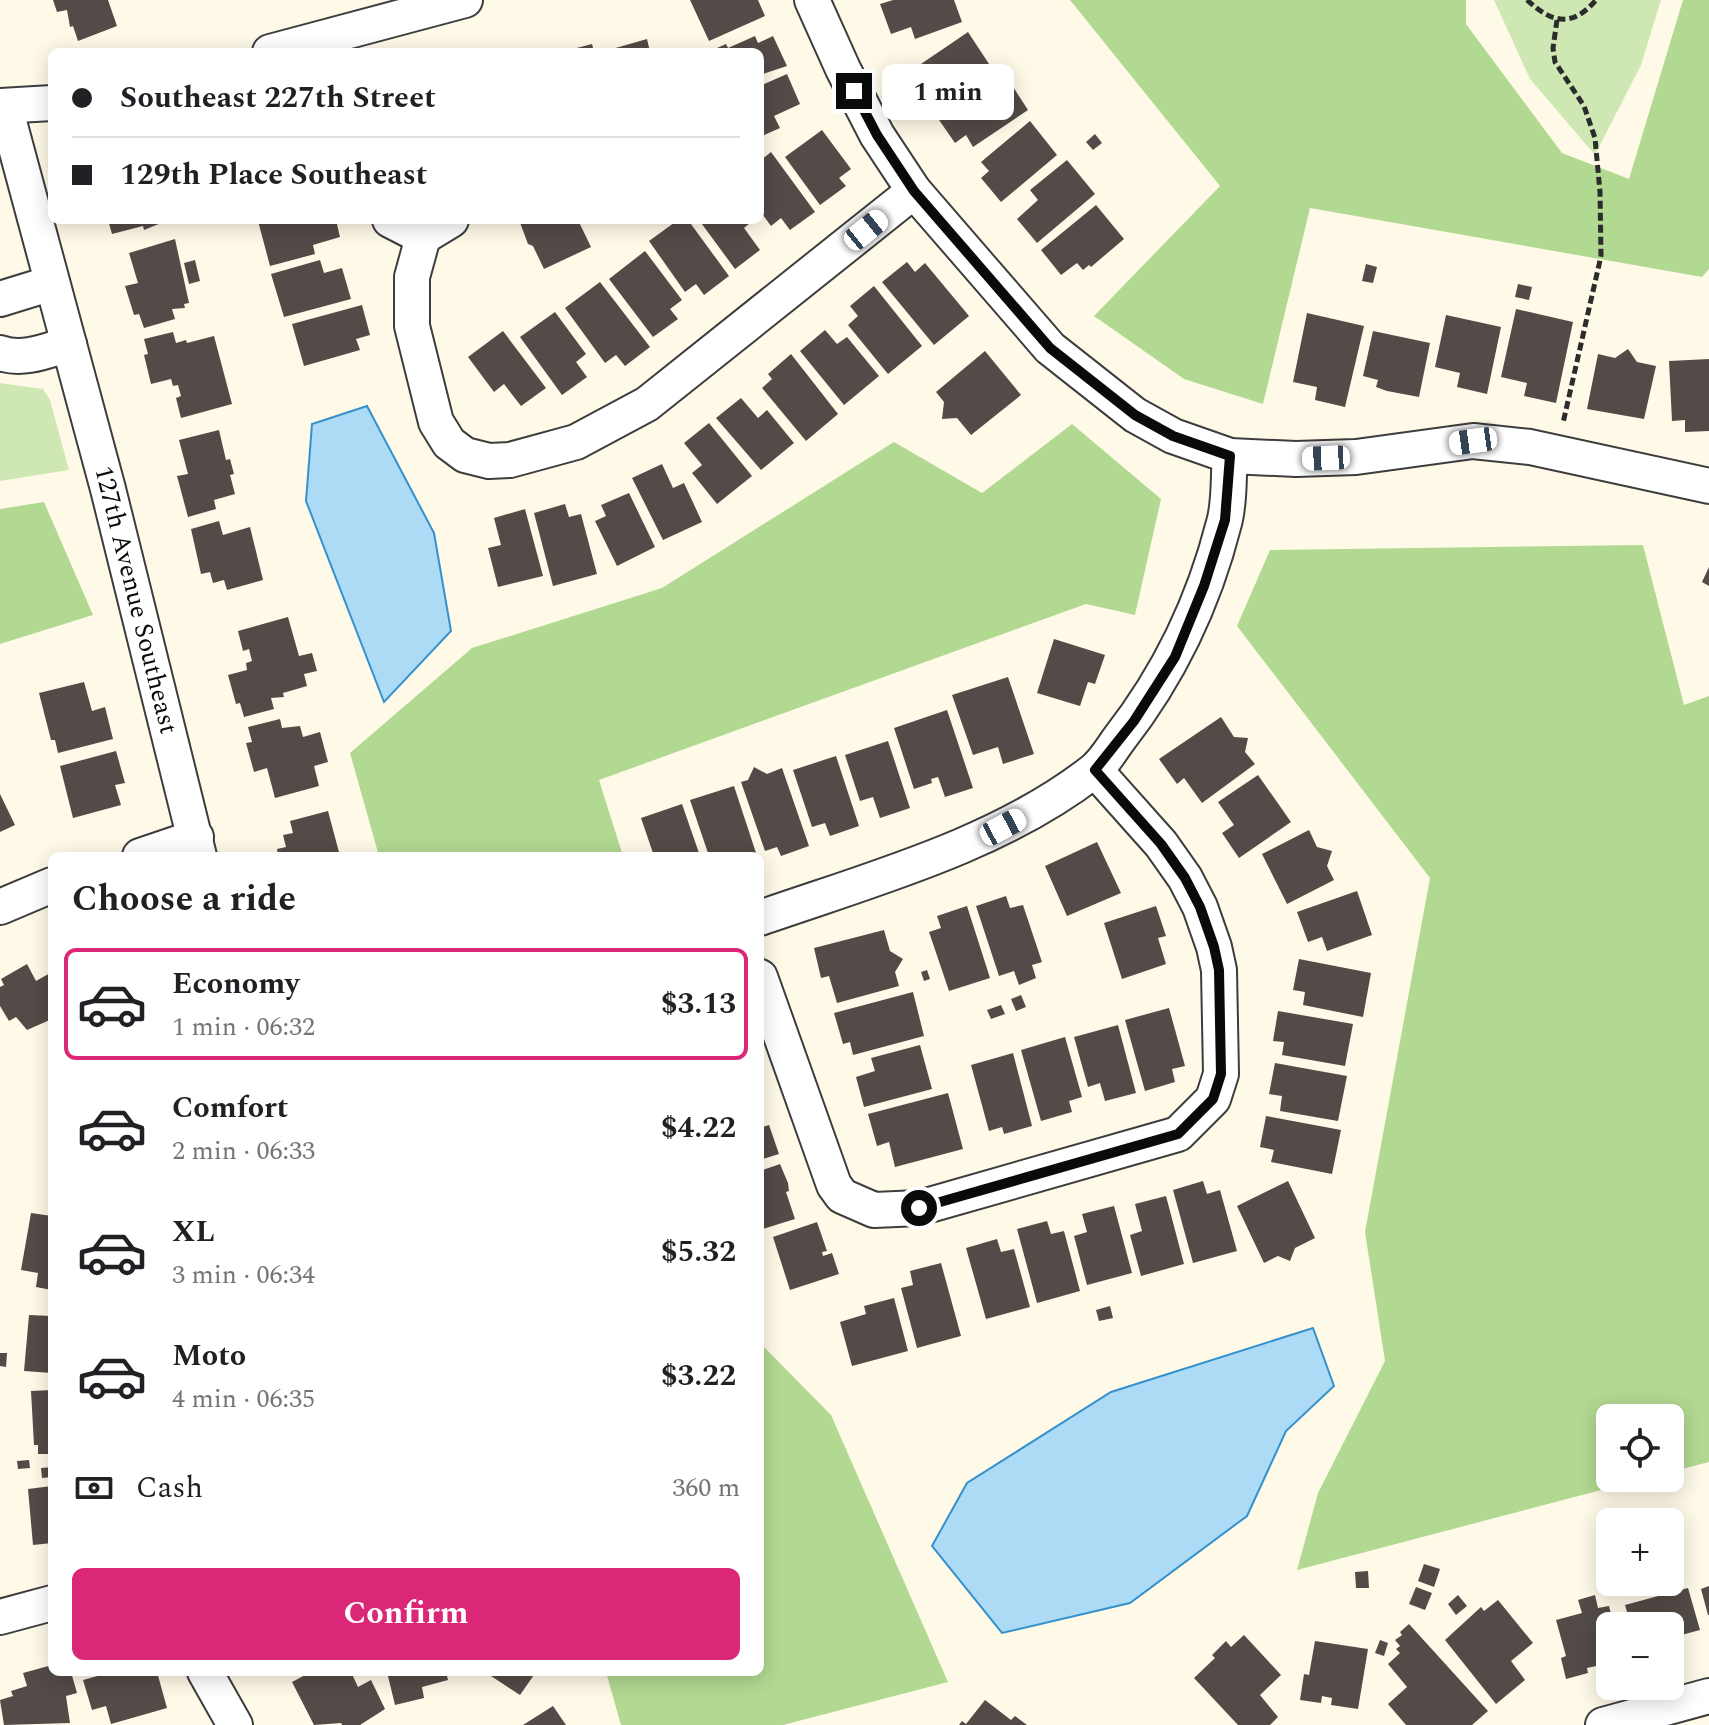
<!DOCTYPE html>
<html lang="en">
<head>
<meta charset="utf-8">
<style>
  :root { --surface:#fff; --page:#f6f6f6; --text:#202124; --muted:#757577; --line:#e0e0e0; --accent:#db2777 }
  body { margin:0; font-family:Spectral,serif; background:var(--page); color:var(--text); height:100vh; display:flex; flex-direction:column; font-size:30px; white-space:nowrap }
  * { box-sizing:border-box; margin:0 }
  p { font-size:26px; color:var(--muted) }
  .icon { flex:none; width:44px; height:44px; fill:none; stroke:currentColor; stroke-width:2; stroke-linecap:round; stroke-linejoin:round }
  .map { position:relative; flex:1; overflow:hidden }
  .details { position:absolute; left:48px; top:852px; width:716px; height:824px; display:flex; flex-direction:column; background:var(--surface); border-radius:12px; box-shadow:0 4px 20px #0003 }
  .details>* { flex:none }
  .hud { position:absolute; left:48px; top:48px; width:716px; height:176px; border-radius:12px; box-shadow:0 4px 20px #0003; display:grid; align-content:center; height:176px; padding:0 24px; background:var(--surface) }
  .tools { position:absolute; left:1596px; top:1404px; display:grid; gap:16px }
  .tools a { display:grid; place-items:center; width:88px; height:88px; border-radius:12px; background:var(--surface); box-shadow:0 4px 20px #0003; font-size:40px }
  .end { position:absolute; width:36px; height:36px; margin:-18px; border:10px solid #0a0a0a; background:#fff; box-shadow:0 0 0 4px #fff }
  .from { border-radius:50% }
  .bubble { position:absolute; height:56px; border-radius:12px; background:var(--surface); box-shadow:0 4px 20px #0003; font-size:26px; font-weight:700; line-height:56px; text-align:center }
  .car { position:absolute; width:24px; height:48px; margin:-24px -12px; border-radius:10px; box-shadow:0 0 6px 2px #0007; background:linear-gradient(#fff 24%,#345 0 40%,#fff 0 76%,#345 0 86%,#fff 0) }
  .hud b { display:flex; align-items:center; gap:28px; height:76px; font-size:30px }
  .hud b+b { border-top:2px solid var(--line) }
  .hud i { width:20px; height:20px; background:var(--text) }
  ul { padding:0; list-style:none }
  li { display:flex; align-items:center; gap:24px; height:112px; margin:0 16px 12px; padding:0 8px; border:4px solid transparent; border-radius:12px }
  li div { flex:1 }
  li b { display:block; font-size:30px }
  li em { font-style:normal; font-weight:700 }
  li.on { border-color:var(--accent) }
  li>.icon { width:72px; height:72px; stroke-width:1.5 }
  h2 { padding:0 24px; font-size:36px; line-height:96px }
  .pay { display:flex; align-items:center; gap:20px; height:88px; padding:0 24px; font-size:30px }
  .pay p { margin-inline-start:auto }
  .primary-button { display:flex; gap:16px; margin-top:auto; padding:16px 24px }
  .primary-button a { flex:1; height:92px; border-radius:12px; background:var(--accent); color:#fff; font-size:32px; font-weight:700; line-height:92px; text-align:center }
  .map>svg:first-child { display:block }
  .green { fill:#cfe8b3 }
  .forest { fill:#b2d992 }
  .water { fill:#addbf6; stroke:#3491cd; stroke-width:2 }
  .building { fill:#534b47 }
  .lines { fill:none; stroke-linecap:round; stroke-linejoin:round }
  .minor-casing { stroke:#3d3d3d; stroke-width:38 }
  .path { stroke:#2c2c2c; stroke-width:5; stroke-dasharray:8 4; stroke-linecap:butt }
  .minor { stroke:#fff; stroke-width:34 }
  .route { stroke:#0a0a0a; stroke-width:10 }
  .labels { text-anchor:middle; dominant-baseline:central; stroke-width:8; stroke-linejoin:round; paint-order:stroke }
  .street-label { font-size:26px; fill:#0a0a0a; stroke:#fff }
</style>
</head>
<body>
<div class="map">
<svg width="1709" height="1725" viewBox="0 0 1709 1725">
  <rect width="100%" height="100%" fill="#fffae8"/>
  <g class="green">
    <path d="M1494 0H1661L1641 65 1595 155 1530 79Z"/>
    <path d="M0 383 43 389 50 400 69 470 0 481Z"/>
  </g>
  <g class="forest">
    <path d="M1070 0H1466V24L1562 153 1629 179 1683 0H1709V269L1702 277 1310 208 1263 404 1184 379 1094 316 1220 186Z"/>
    <path d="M1072 424 1161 499 1135 615 1086 604 599 780 623 856H379L350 753 472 648 662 588 894 442 982 493Z"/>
    <path d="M44 502 93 615 0 644V509Z"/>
    <path d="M1643 545 1684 705 1709 696V1462L1670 1472V1418H1610V1478H1647L1297 1570 1318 1493 1385 1361 1365 1232 1430 878 1237 626 1270 550Z"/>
    <path d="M760 1343 831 1415 948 1682 783 1725H621L606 1672H760Z"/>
  </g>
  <g class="water">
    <path d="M367 406 434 533 451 631 384 702 306 501 312 424Z"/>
    <path d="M1313 1328 1334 1386 1286 1431 1247 1516 1130 1603 1002 1633 932 1546 967 1483 1111 1392Z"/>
  </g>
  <g class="building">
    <path d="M53 0H108L117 26 78 41 73 26 70 27 67 10 57 12Z"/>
    <path d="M690 0H758L765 16 709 41Z"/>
    <path d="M893 0H954L962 22 915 39 911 27 891 34 880 4Z"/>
    <path d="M968 32 993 70 931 111 913 84 925 76 918 66Z"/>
    <path d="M755 36 758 43 773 36 787 66 760 75V52H708L726 44 728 48Z"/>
    <path d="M647 39 650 52H605V51Z"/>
    <path d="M592 44 594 52H566L565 51Z"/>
    <path d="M1004 73 1028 110 973 147 966 135 955 143 937 117Z"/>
    <path d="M787 74 800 104 774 116 780 128 760 137V86Z"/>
    <path d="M1030 121 1057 155 1001 202 981 178 989 171 981 162Z"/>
    <path d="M822 130 851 169 839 178 846 186 820 205 785 157Z"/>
    <path d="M1095 134 1102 143 1093 150 1086 142Z"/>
    <path d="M771 152 815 212 790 230 781 218 771 226 760 211V161Z"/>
    <path d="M1067 160 1095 194 1037 243 1017 219 1038 200 1030 190Z"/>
    <path d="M1096 205 1124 239 1091 267 1089 265 1083 270 1077 263 1061 275 1041 250Z"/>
    <path d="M108 220H165L166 221 144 230 143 226 112 234Z"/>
    <path d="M264 220H336L340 237 313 245 315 254 270 266 258 221Z"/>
    <path d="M519 220H578L591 247 544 269 533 246 528 244Z"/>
    <path d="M678 220H688L729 276 704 295 696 284 685 292 649 241Z"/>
    <path d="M699 220H754L744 228 760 250 735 269Z"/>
    <path d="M175 239 189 303 184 304 185 308 172 309 175 319 144 328 139 314 134 315 125 286 138 283 129 253Z"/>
    <path d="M645 251 682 300 670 309 678 319 653 337 609 279Z"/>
    <path d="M195 260 200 281 189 284 184 263Z"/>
    <path d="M320 260 324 273 342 268 351 299 284 317 271 274Z"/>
    <path d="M907 262 915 272 925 263 969 316 934 345 882 282Z"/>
    <path d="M1366 264 1377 267 1373 283 1362 281Z"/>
    <path d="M600 282 650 347 625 366 616 355 605 363 565 308Z"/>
    <path d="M1518 284 1532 287 1529 300 1515 297Z"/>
    <path d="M874 286 922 346 888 374 848 325 858 316 850 306Z"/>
    <path d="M362 305 370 335 356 339 360 350 304 366 292 324Z"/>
    <path d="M1516 309 1573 322 1556 403 1524 396 1527 383 1501 377Z"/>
    <path d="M555 312 586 354 576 362 587 377 562 395 520 337Z"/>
    <path d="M1307 313 1364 326 1345 407 1315 400 1317 387 1293 382Z"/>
    <path d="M1446 315 1501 327 1487 394 1457 387 1460 373 1435 367Z"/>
    <path d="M825 330 837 344 847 337 879 376 844 405 800 351Z"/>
    <path d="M503 331 546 388 521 406 504 384 494 392 468 357Z"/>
    <path d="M1373 331 1430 343 1419 397 1387 391 1376 387 1378 380 1363 376Z"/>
    <path d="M173 332 176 343 186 340 187 343 214 336 232 404 181 418 176 398 181 396 178 385 173 386 171 379 151 384 144 355 148 354 144 339Z"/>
    <path d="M1628 349 1637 362 1656 366 1644 419 1587 409 1598 354 1615 358Z"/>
    <path d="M985 351 1021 395 971 435 957 418 942 419 944 402 936 392Z"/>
    <path d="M791 354 838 414 806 441 762 388 772 379 768 374Z"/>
    <path d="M1709 359V431L1685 432V420L1672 421 1669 361Z"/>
    <path d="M741 398 758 418 767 410 794 443 761 470 716 418Z"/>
    <path d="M709 423 752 476 717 504 692 473 702 465 684 443Z"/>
    <path d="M219 430 226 460 230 459 234 474 230 475 235 494 214 500 216 509 188 517 177 476 188 474 179 440Z"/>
    <path d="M662 464 673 488 684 483 702 522 663 540 632 478Z"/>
    <path d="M629 493 655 547 617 566 595 521 606 516 601 505Z"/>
    <path d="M565 504 569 517 581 514 597 574 553 586 534 513Z"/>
    <path d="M525 509 543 576 498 587 488 548 501 545 494 518Z"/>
    <path d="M219 521 223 535 250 527 263 580 227 590 224 580 213 583 210 572 201 574 191 529Z"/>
    <path d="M1709 567V586L1702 582Z"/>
    <path d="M288 617 299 656 312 653 317 671 304 674 307 686 283 693 284 697 271 698 274 709 244 717 240 703 236 704 228 675 247 670 246 663 252 661 249 649 243 651 238 631Z"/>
    <path d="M1054 639 1105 655 1095 684 1088 682 1080 706 1037 693Z"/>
    <path d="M1008 677 1034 754 1003 764 998 747 973 755 952 695Z"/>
    <path d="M84 682 92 711 105 707 113 739 58 753 55 740H51L39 693Z"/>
    <path d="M947 710 973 788 945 797 938 777 931 779 932 783 914 789 894 728Z"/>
    <path d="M1221 717 1234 737 1248 738 1245 752 1255 764 1202 803 1184 778 1177 784 1159 759Z"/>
    <path d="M280 719 282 728 300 726 303 737 320 732 328 762 314 766 319 786 275 798 267 768 254 772 246 743 252 742 248 727Z"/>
    <path d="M888 741 910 808 880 818 873 797 860 801 845 755Z"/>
    <path d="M116 751 125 783 115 785 121 805 73 818 60 766Z"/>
    <path d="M836 756 859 826 830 836 825 823 812 827 793 770Z"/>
    <path d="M754 767 767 774 782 768 809 846 781 856 777 847 765 851 741 782 748 780Z"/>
    <path d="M1258 775 1291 822 1239 858 1222 833 1234 825 1218 802Z"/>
    <path d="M734 786 757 856H709L690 800Z"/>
    <path d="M0 794 15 825 0 832Z"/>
    <path d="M682 804 700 856H654L641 818Z"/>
    <path d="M328 811 340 856H278L277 849 286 847 283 835 293 833 290 821Z"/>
    <path d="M1309 830 1317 847 1332 851 1327 866 1334 880 1287 904 1262 854Z"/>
    <path d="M1097 842 1121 893 1067 916 1045 866Z"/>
    <path d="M1357 891 1372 935 1327 951 1322 937 1308 942 1297 912Z"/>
    <path d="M1006 896 1010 908 1023 905 1042 962 1032 965 1036 978 1019 985 1014 971 999 976 976 906Z"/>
    <path d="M967 906 990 978 949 991 929 932 941 928 937 916Z"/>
    <path d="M1156 906 1166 936 1158 938 1166 964 1122 979 1104 923Z"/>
    <path d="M884 930 890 951 903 959 895 972 899 986 837 1003 829 976 821 978 814 948Z"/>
    <path d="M1299 959 1371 973 1363 1017 1303 1005 1305 992 1293 990Z"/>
    <path d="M27 964 36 981 52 972V1019L27 1030 16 1017 9 1021 0 1006V987L4 985 1 979Z"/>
    <path d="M927 970 930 979 924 981 921 972Z"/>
    <path d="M913 992 924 1036 853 1055 850 1042 843 1044 834 1013Z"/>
    <path d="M1021 995 1026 1007 1016 1011 1011 999Z"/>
    <path d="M1001 1005 1005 1014 991 1019 987 1010Z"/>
    <path d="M1169 1008 1185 1066 1172 1069 1175 1082 1145 1091 1125 1020Z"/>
    <path d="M1278 1011 1353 1024 1345 1066 1282 1055 1284 1042 1273 1041Z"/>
    <path d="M1118 1025 1136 1093 1105 1101 1100 1083 1088 1087 1074 1037Z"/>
    <path d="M1065 1037 1082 1097 1069 1101 1072 1112 1041 1121 1021 1050Z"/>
    <path d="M920 1045 932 1089 864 1107 856 1077 875 1071 871 1058Z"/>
    <path d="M1013 1053 1032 1126 1004 1134 1002 1127 989 1131 971 1065Z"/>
    <path d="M1275 1063 1347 1076 1338 1121 1280 1111 1282 1096 1269 1094Z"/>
    <path d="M948 1093 963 1149 895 1167 889 1142 877 1146 868 1114Z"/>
    <path d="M1266 1116 1341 1130 1332 1174 1271 1162 1274 1150 1260 1147Z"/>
    <path d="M769 1125 779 1154 760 1160V1128Z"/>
    <path d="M780 1164 788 1183 789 1191 786 1192 795 1219 760 1230V1171Z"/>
    <path d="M1203 1181 1207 1194 1220 1190 1237 1251 1193 1263 1173 1190Z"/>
    <path d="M1288 1181 1315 1238 1295 1248 1290 1261 1278 1256 1264 1263 1237 1206Z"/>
    <path d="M1166 1196 1184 1264 1141 1276 1130 1235 1142 1231 1135 1204Z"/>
    <path d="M1114 1206 1132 1273 1087 1285 1074 1236 1087 1232 1082 1214Z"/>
    <path d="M31 1213 52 1216V1290L36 1287 38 1273 21 1270Z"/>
    <path d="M1047 1221 1051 1234 1064 1231 1080 1291 1037 1303 1017 1229Z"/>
    <path d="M817 1222 827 1251 822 1252 823 1256 832 1253 839 1274 790 1290 773 1237Z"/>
    <path d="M997 1239 1001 1252 1014 1249 1030 1307 986 1319 966 1248Z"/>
    <path d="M941 1263 961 1336 917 1348 901 1288 913 1285 910 1271Z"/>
    <path d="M894 1298 908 1351 852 1366 840 1322 866 1314 864 1306Z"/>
    <path d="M1110 1306 1113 1318 1099 1321 1096 1310Z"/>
    <path d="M29 1315 52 1316V1373L24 1371Z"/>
    <path d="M0 1353H7L6 1367 0 1366Z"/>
    <path d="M52 1390V1454H38V1445H34L31 1391Z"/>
    <path d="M29 1460 30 1468 18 1469 17 1461Z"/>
    <path d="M52 1467V1477L42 1478 41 1468Z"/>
    <path d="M52 1486V1543L33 1545 28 1489Z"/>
    <path d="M1424 1564 1440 1569 1434 1587 1418 1581Z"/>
    <path d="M1368 1571 1369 1588H1356L1355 1572Z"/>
    <path d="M1709 1586V1615H1708L1701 1589Z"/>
    <path d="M1416 1587 1432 1593 1425 1610 1409 1604Z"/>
    <path d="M1688 1588 1700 1630 1670 1638V1626H1631L1625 1605Z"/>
    <path d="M1458 1595 1467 1606 1456 1615 1448 1604Z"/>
    <path d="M1595 1595 1598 1608 1609 1606 1614 1626H1610V1668L1598 1671 1596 1666 1587 1668 1588 1673 1566 1679 1561 1658 1566 1656 1556 1620 1582 1613 1578 1600Z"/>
    <path d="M1498 1600 1533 1643 1511 1661 1525 1680 1496 1704 1445 1640 1481 1607 1484 1611Z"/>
    <path d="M1409 1624 1488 1711 1472 1725H1406L1388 1704 1407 1687 1388 1664 1400 1653 1396 1649 1400 1646 1395 1640 1402 1635 1400 1632Z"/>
    <path d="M1244 1635 1281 1675 1260 1695 1278 1717 1270 1725H1238L1194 1678 1215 1658 1212 1655 1226 1641 1231 1647Z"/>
    <path d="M1380 1640 1388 1643 1384 1656 1375 1653Z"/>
    <path d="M1315 1641 1368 1649 1358 1709 1331 1705 1332 1698 1322 1696 1321 1703 1300 1700 1304 1674 1309 1675Z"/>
    <path d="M52 1665V1672H71L77 1693 66 1696 70 1723 4 1725 0 1700 13 1696 11 1691 27 1686 23 1673Z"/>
    <path d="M112 1672H157L167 1708 111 1724 106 1706 92 1710 83 1680Z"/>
    <path d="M311 1672H351L358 1687 371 1680 385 1709 360 1725H342L341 1723 314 1725 292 1682Z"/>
    <path d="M387 1672H446L448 1680 422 1687 424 1698 395 1705Z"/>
    <path d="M494 1672H536L520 1695 491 1676Z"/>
    <path d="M985 1700 1011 1720 1015 1716 1027 1725H959L962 1721 966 1724Z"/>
    <path d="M553 1706 566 1725H523Z"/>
  </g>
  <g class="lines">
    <g class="minor-casing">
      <g id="minor">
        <path d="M812 0 843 69 877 135 914 191 1050 348 1135 415 1173 436 1230 456 1296 459 1356 457 1473 441 1530 447 1709 486"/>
        <path d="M270 52 465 0"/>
        <path d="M0 106 52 103"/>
        <path d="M5 107 108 489 199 856"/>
        <path d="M390 220 423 237 451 220"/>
        <path d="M423 237 412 277V326L436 422 449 443 465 455 489 461 510 460 576 442 647 404 914 191"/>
        <path d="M0 299 52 283"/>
        <path d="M0 353C23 361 46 351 69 344"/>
        <path d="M140 856 196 837"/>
        <path d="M0 907 52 885"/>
        <path d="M760 918C872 879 998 845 1092 772 1103 764 1111 750 1119 739 1169 675 1204 602 1224 523 1230 502 1228 478 1230 456"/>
        <path d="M760 977 834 1185 842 1196 874 1210 919 1208 1178 1134 1213 1099 1221 1074 1219 970 1214 947 1200 907 1185 878 1161 844 1095 770"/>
        <path d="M0 1617 52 1603"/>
        <path d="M205 1672 235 1725"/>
        <path d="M1603 1725 1709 1696"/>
      </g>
    </g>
    <g class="path">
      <path d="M1527 0C1552 23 1572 28 1596 0"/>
      <path d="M1557 20 1553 48 1555 62 1584 106 1595 138 1600 192 1601 256 1563 423"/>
    </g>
    <use href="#minor" class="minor"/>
  </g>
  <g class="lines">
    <path class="route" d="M854 91 877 135 914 191 1050 348 1135 415 1173 436 1230 456 1225 520 1204 586 1175 657 1134 721 1095 770 1161 844 1185 878 1200 907 1214 947 1219 970 1221 1074 1213 1099 1178 1134 919 1208"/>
  </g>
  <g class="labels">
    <g class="street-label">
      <text transform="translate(136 600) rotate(76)">127th Avenue Southeast</text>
    </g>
  </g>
</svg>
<div class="tools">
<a><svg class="icon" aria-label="locate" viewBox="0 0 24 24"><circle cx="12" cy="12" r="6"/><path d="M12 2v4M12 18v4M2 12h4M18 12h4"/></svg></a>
<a>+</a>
<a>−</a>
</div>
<i class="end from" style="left:919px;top:1208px"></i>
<i class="end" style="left:854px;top:91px"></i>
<div class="bubble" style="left:882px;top:64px;width:132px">1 min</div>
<i class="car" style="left:866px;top:230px;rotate:51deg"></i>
<i class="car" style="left:1473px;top:441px;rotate:262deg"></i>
<i class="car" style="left:1326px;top:458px;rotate:268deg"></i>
<i class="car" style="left:1003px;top:827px;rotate:62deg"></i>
<div class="hud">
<b><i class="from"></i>Southeast 227th Street</b>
<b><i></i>129th Place Southeast</b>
</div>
<section class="details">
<h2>Choose a ride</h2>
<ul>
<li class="on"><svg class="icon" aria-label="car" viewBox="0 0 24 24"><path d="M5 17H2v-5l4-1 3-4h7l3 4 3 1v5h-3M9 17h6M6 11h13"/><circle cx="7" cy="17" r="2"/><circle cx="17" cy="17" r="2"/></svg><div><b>Economy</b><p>1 min · 06:32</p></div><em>$3.13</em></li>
<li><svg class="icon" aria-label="car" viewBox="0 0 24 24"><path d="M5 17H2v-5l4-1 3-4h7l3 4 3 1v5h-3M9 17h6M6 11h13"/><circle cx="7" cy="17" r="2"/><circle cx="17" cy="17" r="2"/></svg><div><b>Comfort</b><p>2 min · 06:33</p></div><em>$4.22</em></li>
<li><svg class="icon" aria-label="car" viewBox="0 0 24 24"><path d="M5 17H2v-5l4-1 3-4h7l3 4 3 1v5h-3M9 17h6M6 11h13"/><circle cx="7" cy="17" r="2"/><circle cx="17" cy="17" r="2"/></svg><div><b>XL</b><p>3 min · 06:34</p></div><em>$5.32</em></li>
<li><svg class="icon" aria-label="car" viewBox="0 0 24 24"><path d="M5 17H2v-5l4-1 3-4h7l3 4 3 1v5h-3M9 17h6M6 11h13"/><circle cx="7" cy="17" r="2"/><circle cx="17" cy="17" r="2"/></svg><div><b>Moto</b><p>4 min · 06:35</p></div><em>$3.22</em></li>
</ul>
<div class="pay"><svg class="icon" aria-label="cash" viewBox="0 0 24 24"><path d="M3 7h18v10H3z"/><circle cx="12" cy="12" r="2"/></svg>Cash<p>360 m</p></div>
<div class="primary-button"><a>Confirm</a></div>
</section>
</div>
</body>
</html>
